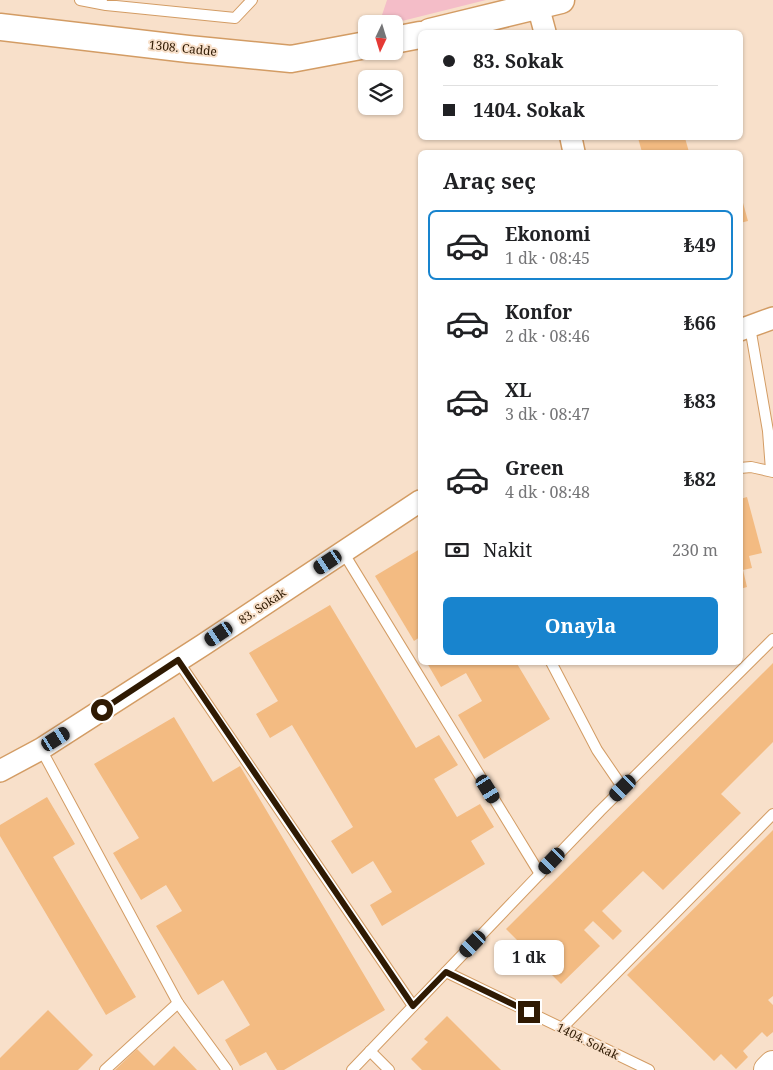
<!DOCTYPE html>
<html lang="tr">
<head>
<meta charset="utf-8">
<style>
  :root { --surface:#fff; --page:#f6f6f6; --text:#202124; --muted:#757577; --line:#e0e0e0; --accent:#1884ce }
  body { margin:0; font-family:"Noto Serif",serif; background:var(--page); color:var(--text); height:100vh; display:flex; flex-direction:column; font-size:19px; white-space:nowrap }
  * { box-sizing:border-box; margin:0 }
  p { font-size:16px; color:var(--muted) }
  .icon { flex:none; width:28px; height:28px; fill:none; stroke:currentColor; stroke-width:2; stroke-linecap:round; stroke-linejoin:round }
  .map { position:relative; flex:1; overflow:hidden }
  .sheet { position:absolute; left:418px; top:150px; width:325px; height:515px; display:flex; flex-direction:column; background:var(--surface); border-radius:8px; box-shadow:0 1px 4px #0004 }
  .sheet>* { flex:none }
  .hud { position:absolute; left:418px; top:30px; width:325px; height:110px; border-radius:8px; box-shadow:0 1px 4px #0004; display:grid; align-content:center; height:110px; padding:0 25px; background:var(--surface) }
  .needle { width:32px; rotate:184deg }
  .tools { position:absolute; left:358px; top:15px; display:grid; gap:10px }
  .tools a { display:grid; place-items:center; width:45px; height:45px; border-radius:8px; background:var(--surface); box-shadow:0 1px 4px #0004; font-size:25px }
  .end { position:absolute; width:22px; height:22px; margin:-11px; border:6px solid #2f1a03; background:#fff; box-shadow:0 0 0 2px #fff }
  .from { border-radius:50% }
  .bubble { position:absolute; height:35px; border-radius:8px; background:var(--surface); box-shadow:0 1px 4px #0004; font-size:16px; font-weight:700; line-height:35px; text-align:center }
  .car { position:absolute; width:15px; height:30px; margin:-15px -8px; border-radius:6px; box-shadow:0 0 4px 1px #0007; background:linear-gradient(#222 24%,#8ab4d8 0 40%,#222 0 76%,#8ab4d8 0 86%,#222 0) }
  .hud b { display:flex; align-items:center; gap:18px; height:48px; font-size:19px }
  .hud b+b { border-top:1px solid var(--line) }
  .hud i { width:12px; height:12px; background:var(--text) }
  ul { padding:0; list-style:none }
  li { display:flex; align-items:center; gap:15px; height:70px; margin:0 10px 8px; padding:0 15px; border:2px solid transparent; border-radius:8px }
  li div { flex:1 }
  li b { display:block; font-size:19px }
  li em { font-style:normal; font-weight:700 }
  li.selected { border-color:var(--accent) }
  li>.icon { width:45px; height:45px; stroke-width:1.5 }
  h2 { padding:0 25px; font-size:22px; line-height:60px }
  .pay { display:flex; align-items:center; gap:12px; height:55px; padding:0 25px; font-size:19px }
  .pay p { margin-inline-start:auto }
  .cta { display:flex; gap:10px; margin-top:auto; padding:10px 25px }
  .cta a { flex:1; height:58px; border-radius:8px; background:var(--accent); color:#fff; font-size:20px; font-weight:700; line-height:58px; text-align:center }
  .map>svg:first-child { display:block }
  .green { fill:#f4bdc8 }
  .building { fill:#f3bb82 }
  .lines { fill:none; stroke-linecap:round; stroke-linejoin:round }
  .service-casing { stroke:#d39c64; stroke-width:12 }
  .minor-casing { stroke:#d39c64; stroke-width:24 }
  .tertiary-casing { stroke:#d39c64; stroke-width:29 }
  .secondary-casing { stroke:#d39c64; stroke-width:30 }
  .service { stroke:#fff; stroke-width:10 }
  .minor { stroke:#fff; stroke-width:21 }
  .tertiary { stroke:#fff; stroke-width:26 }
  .secondary { stroke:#fff; stroke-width:28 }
  .route { stroke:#2f1a03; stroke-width:6 }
  .labels { text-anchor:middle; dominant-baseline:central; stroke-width:4; stroke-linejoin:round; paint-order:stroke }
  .street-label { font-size:12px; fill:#2f1a03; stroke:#f8e0ca }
</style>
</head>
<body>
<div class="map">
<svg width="773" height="1070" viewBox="0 0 773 1070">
  <rect width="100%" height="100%" fill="#f8e0ca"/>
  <path class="green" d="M387 0H486L390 24H379Z"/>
  <g class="building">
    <path d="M638 138H685L689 152H642Z"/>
    <path d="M740 192 748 221 740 223Z"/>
    <path d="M747 497 762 553 749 556 752 568 743 570 747 587 740 589V499Z"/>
    <path d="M420 549V637L414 641 375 576Z"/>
    <path d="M330 605 416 748 439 735 458 765 434 779 457 817 480 804 494 827 471 841 485 864 382 926 370 905 392 892 373 861 352 874 331 841 353 827 292 725 270 738 256 714 278 701 249 653Z"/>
    <path d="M429 662H516L550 719 484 759 458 715 482 701 466 673 441 687 427 663Z"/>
    <path d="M773 663V742L721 794 741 813 663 890 643 871 602 911 622 931 613 940 593 921 584 930 600 946 561 984 506 929Z"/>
    <path d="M174 717 213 782 240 766 385 1010 284 1070H277L266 1052 240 1066 225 1040 250 1025 223 980 198 995 156 926 182 911 166 885 141 900 113 853 139 838 94 764Z"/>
    <path d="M47 797 75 844 53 857 136 997 106 1015 0 836V825Z"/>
    <path d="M773 830V996L768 1000 773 1005V1032L767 1037 762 1032 743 1051 748 1057 736 1069 721 1054 714 1061 627 975Z"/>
    <path d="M48 1010 93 1055 78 1070H0V1058Z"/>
    <path d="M447 1016 501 1070H422L411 1059 428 1042 424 1039Z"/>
    <path d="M174 1046 197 1070H115L137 1049 154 1066Z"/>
  </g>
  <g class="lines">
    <g class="service-casing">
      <g id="service">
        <path d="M80 0 106 5 235 18 252 0"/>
        <path d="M750 327 768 431 771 470"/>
        <path d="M740 468 751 467 773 472"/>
        <path d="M343 552 540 874"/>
        <path d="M178 661 413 1006"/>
        <path d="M551 662 597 750 623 788"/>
        <path d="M41 749 178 1003 227 1070"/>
        <path d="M446 972 649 1070"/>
        <path d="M562 1028 773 814"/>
        <path d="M370 1051 389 1070"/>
        <path d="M105 1070 178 1003"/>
        <path d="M352 1070 600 811 773 639"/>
      </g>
    </g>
    <g class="minor-casing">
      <g id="minor">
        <path d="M538 6 545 32"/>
        <path d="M571 138 574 152"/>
        <path d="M740 330 773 318"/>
        <path d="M0 771 41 749 203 645 420 501"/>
      </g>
    </g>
    <g class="tertiary-casing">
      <g id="tertiary">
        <path d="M0 27 188 49 291 59 366 45"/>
        <path d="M430 32 561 0"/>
        <path d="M394 40 420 35"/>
      </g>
    </g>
    <g class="secondary-casing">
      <path id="secondary" d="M768 1070 773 1065"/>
    </g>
    <use href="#service" class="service"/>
    <use href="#minor" class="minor"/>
    <use href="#tertiary" class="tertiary"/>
    <use href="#secondary" class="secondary"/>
  </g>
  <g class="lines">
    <path class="route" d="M102 710 178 660 413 1006 446 972 529 1012"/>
  </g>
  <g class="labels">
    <g class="street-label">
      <text transform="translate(183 48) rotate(6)">1308. Cadde</text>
      <text transform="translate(262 606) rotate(-34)">83. Sokak</text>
      <text transform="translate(588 1041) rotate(26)">1404. Sokak</text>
    </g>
  </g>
</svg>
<div class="tools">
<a><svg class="needle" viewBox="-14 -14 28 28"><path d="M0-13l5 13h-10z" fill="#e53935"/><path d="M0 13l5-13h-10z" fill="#757577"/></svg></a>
<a><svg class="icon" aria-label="layers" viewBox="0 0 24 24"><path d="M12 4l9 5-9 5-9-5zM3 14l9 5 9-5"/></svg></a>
</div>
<i class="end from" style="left:102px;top:710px"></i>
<i class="end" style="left:529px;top:1012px"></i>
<div class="bubble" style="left:494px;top:940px;width:70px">1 dk</div>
<i class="car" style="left:328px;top:562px;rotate:236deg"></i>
<i class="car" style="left:219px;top:634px;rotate:236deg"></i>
<i class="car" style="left:56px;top:739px;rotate:58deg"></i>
<i class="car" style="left:623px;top:788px;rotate:225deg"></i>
<i class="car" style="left:488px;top:789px;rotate:148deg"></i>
<i class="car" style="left:552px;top:861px;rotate:224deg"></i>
<i class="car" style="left:473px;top:944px;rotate:224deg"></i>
<div class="hud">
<b><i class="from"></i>83. Sokak</b>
<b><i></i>1404. Sokak</b>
</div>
<section class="sheet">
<h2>Araç seç</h2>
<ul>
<li class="selected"><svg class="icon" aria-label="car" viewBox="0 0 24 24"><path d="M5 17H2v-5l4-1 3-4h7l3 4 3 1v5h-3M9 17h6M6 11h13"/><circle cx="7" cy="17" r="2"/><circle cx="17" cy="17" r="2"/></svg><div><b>Ekonomi</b><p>1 dk · 08:45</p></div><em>₺49</em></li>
<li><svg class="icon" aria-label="car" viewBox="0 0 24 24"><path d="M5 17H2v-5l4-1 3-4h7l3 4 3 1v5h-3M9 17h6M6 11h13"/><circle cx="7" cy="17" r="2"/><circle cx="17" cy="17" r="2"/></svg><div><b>Konfor</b><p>2 dk · 08:46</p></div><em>₺66</em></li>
<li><svg class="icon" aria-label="car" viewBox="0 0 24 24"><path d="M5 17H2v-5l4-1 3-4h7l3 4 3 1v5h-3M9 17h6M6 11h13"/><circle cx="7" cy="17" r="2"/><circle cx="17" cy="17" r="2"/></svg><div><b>XL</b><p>3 dk · 08:47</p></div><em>₺83</em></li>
<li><svg class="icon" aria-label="car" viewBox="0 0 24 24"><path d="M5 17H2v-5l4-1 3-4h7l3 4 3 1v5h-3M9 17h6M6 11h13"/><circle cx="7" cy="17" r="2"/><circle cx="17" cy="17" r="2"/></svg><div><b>Green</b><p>4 dk · 08:48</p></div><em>₺82</em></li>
</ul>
<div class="pay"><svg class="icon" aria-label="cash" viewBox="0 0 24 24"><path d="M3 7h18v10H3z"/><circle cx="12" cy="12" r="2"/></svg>Nakit<p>230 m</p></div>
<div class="cta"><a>Onayla</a></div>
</section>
</div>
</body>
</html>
